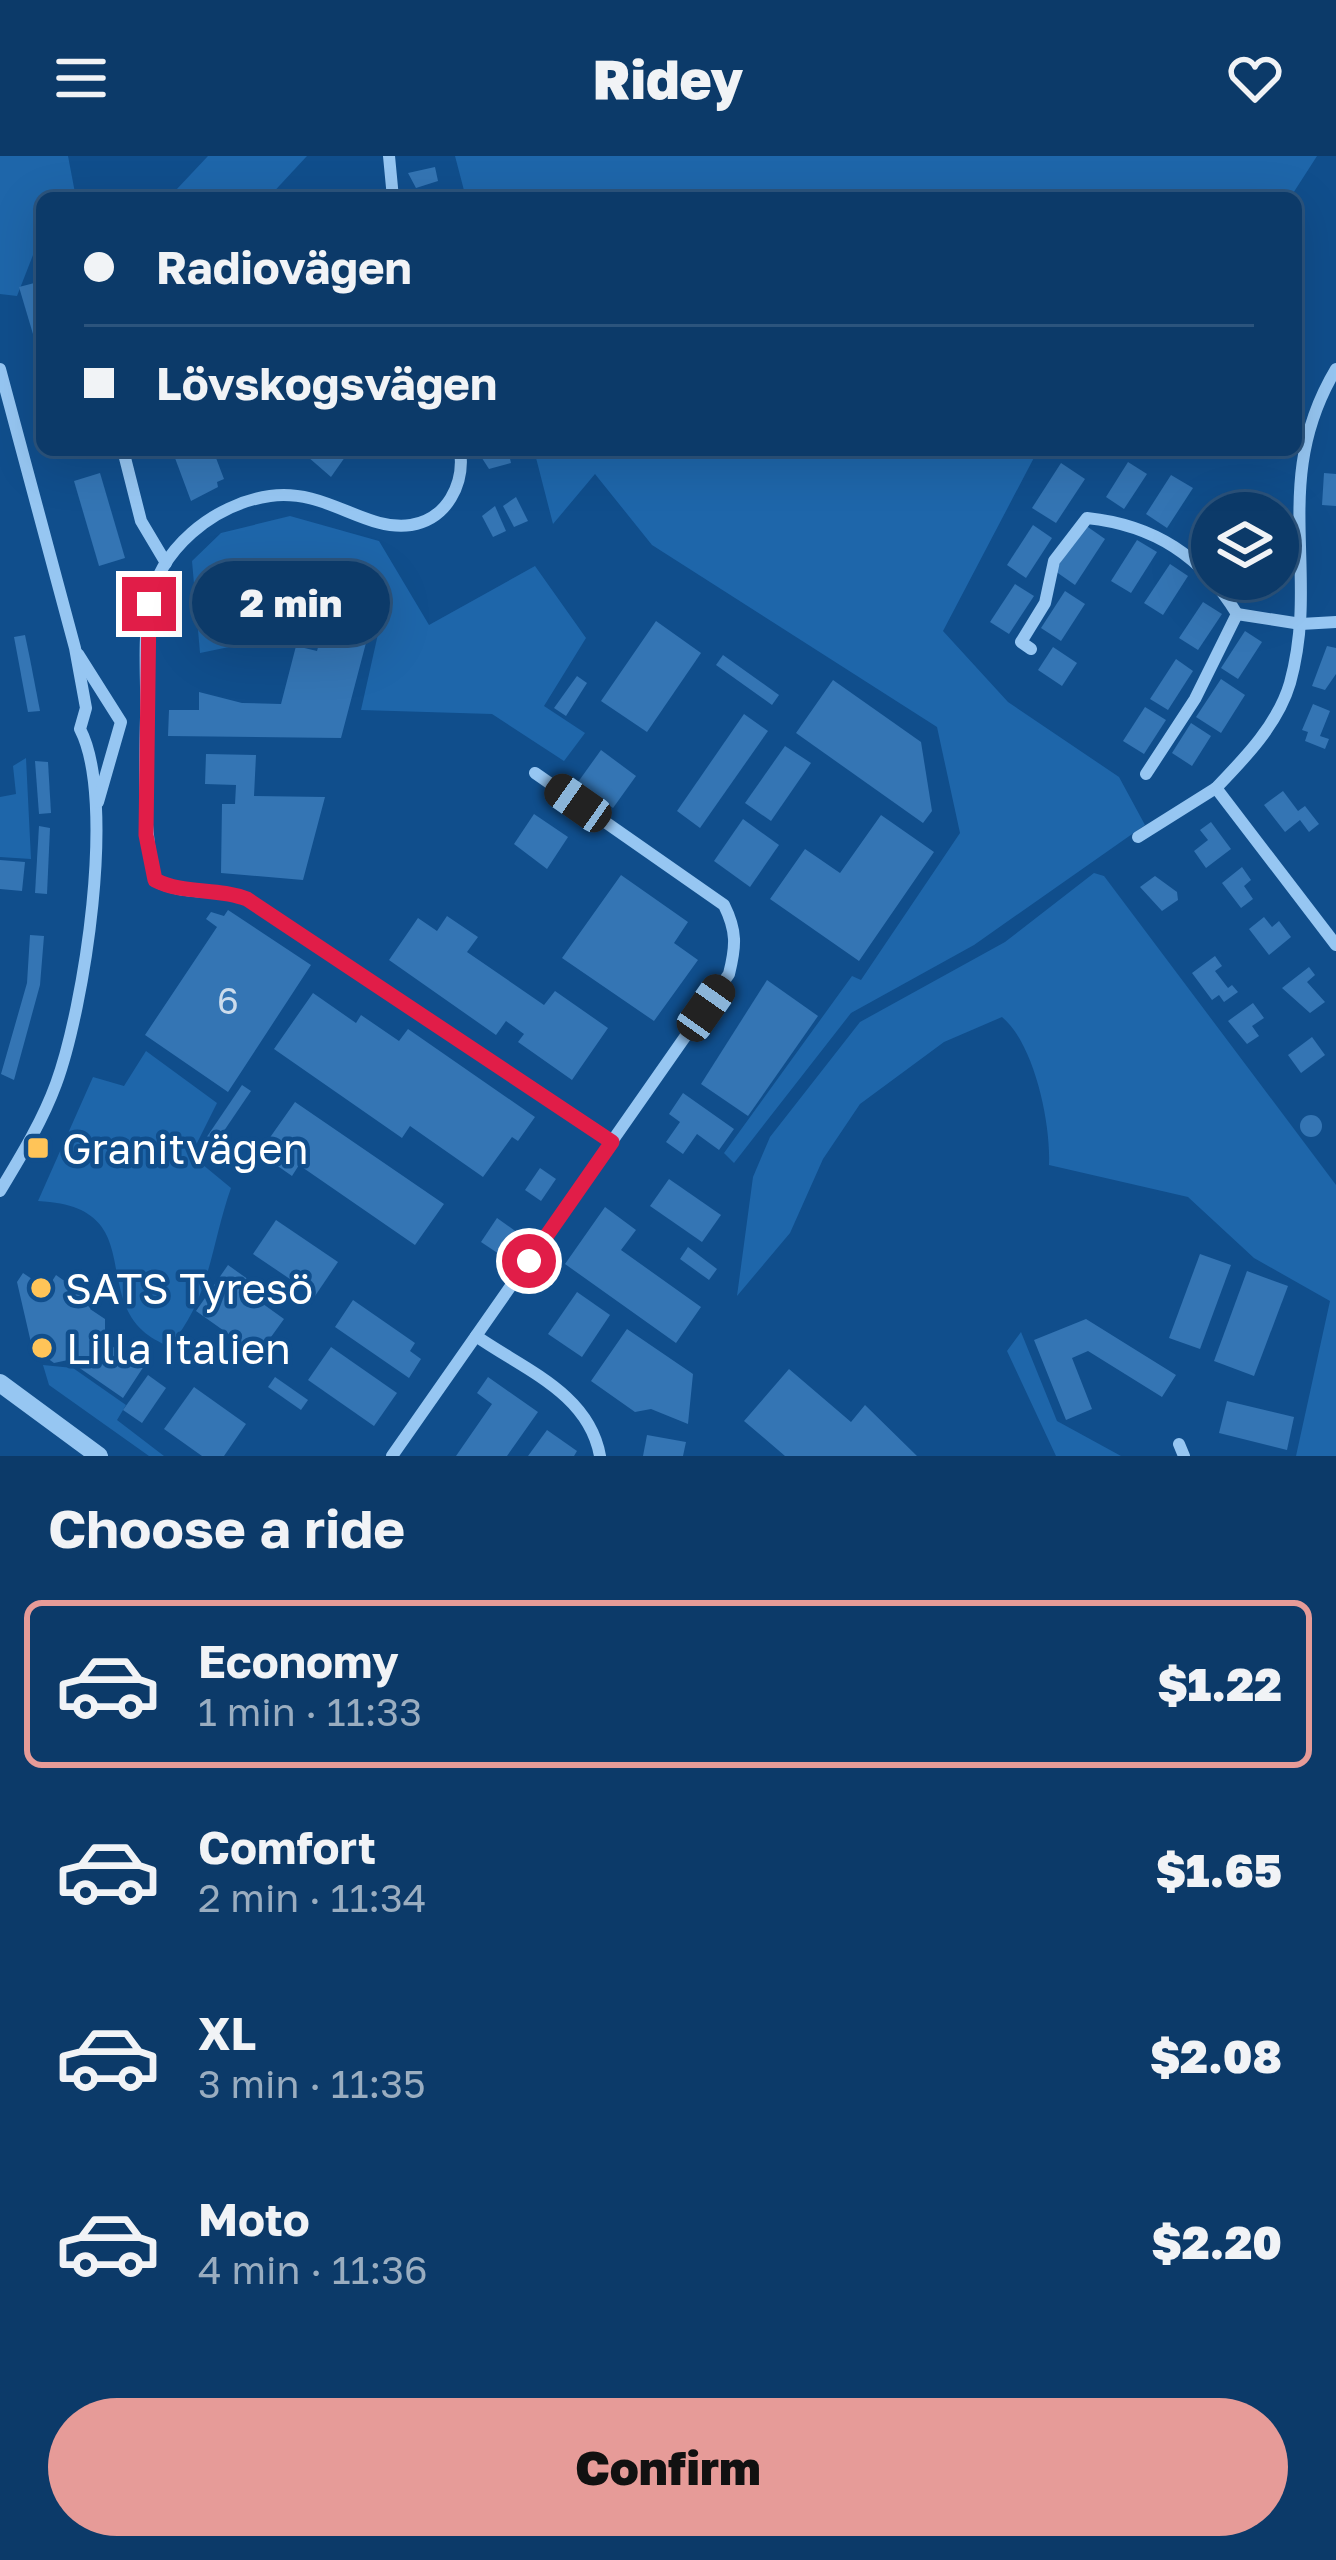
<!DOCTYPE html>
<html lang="en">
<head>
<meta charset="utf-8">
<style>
  :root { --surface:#0c3a69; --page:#15416f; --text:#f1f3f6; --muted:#9aadc0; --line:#2c547d; --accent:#e69b98 }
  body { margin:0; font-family:"Golos Text",sans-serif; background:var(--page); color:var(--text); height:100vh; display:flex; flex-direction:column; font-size:45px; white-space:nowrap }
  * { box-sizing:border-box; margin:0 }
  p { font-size:39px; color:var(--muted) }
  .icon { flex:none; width:66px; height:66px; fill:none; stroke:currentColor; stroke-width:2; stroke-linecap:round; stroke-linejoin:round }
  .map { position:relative; height:1300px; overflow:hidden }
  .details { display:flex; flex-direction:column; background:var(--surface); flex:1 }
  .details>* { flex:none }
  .hud { position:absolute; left:36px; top:36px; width:1266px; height:264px; border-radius:18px; box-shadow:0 12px 48px #0002,0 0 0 3px var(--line); display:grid; align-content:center; height:264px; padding:0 48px; background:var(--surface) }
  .buttons { position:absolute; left:1191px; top:336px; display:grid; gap:24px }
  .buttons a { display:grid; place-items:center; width:108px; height:108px; border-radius:50%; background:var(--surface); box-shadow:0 12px 48px #0002,0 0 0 3px var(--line); font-size:60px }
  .end { position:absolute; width:54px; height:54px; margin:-27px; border:15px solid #e11d48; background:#fff; box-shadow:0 0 0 6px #fff }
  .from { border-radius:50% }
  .bubble { position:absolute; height:84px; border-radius:42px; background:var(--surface); box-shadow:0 12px 48px #0002,0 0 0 3px var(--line); font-size:39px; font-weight:800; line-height:84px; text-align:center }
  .car { position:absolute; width:36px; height:72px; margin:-36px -18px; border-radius:15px; box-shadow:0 0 9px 3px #0007; background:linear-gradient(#222 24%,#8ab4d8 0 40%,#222 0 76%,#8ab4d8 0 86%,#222 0) }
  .hud b { display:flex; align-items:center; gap:42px; height:114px; font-size:45px }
  .hud b+b { border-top:3px solid var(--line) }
  .hud i { width:30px; height:30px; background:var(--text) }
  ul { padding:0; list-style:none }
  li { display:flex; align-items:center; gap:36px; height:168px; margin:0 24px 18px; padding:0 24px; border:6px solid transparent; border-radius:18px }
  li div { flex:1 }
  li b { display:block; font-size:45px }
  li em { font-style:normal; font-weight:800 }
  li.on { border-color:var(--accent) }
  li>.icon { width:108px; height:108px; stroke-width:1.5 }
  h2 { padding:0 48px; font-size:54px; line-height:144px }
  .cta { display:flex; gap:24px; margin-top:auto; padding:24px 48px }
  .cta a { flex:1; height:138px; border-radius:72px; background:var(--accent); color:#111; font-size:48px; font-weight:800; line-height:138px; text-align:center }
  header { display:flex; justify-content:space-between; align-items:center; height:156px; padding:0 48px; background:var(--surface); font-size:54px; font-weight:800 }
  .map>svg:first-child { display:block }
  .green { fill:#1e66aa }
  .building { fill:#3475b4 }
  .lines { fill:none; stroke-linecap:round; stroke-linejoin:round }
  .minor { stroke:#96c6f2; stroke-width:12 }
  .tertiary { stroke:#96c6f2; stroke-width:18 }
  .route { stroke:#e11d48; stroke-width:15 }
  .poi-dot { fill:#ffc458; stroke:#104e8c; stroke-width:4.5 }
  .labels { text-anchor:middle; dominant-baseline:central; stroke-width:9; stroke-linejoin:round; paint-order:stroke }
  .number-label { font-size:36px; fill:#ccdcec }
  .poi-label { font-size:42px; fill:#fff; stroke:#104e8c; text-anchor:start }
</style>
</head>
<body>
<header><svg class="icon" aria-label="menu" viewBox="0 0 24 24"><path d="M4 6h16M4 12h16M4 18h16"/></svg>Ridey<svg class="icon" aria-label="heart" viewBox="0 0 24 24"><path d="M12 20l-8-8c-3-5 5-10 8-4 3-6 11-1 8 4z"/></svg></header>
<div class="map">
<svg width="1336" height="1300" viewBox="0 0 1336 1300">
  <rect width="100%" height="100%" fill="#104e8c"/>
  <g class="green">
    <path d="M0 0H68L76 42H42V76L17 140 0 138Z"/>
    <path d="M208 0H307L268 42H177L176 34Z"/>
    <path d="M455 0H1317L1290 42 1170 36 1165 42H466Z"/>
    <path d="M534 294H1038L943 475 1008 546 1119 621 1145 669 974 789 851 857 734 1007 724 997 852 820 861 824 960 677 937 571 652 389 595 318 553 368Z"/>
    <path d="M290 360 379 385 429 469 535 410 586 482 544 550 585 577 564 605 492 558 361 554 382 460 200 497 192 405 221 377Z"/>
    <path d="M26 602 31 703 0 701V641L16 638 13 610Z"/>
    <path d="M1094 717 1104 720 1336 1029V1300H1296L1330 1145 1254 1102 1188 1041 1049 1009C1051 967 1034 887 1002 861L944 886 860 948 823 1003 790 1077 737 1140 753 1021 770 981 860 866 1005 786Z"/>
    <path d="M146 895 217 947 191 999 231 1032C211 1088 210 1146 168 1191 160 1186 149 1181 143 1175 95 1132 145 1050 38 1045L93 921 124 930Z"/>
    <path d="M1021 1176 1057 1265 1121 1300H1056L1007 1195Z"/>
    <path d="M43 1209 73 1212 126 1249 117 1264 164 1300H149L49 1229Z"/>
  </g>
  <g class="building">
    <path d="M435 11 438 25 416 32 408 17Z"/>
    <path d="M42 125V204L41 205 19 131Z"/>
    <path d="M172 294H213L224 323 217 326 218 331 191 345Z"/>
    <path d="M300 294H350L331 321Z"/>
    <path d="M508 294 511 307 489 313 480 299Z"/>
    <path d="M1128 306 1147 318 1124 353 1106 341Z"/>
    <path d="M1061 307 1085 323 1056 367 1032 352Z"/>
    <path d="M100 317 125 402 99 410 74 325Z"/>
    <path d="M1324 317 1336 318V350L1322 349Z"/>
    <path d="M1171 319 1193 332 1167 372 1146 358Z"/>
    <path d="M516 341 528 365 514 371 503 350Z"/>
    <path d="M1214 344 1235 357H1212L1208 396 1189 383Z"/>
    <path d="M495 350 506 375 493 381 482 360Z"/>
    <path d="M1033 369 1052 382 1026 422 1007 409Z"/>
    <path d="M1085 369 1105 383 1075 429 1055 415Z"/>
    <path d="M1137 384 1157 396 1131 437 1111 425Z"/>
    <path d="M1170 408 1188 420 1163 459 1144 447Z"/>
    <path d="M1015 428 1034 440 1009 478 990 466Z"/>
    <path d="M1065 435 1085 448 1061 485 1041 472Z"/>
    <path d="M1203 446 1222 458 1198 494 1179 482Z"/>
    <path d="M656 465 701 497 647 576 601 545Z"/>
    <path d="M1245 475 1262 486 1238 523 1221 512Z"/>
    <path d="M347 477 367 483 341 582 168 580 169 554H199V536L242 547 281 548 296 490 317 495 320 484Z"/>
    <path d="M25 479 30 503 40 555 28 556 14 481Z"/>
    <path d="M1327 490 1336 492V518L1325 534 1312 530Z"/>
    <path d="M1053 491 1077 507 1062 530 1038 514Z"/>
    <path d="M723 499 779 539 772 549 716 509Z"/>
    <path d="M1176 503 1193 515 1168 554 1150 543Z"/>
    <path d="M577 520 587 527 566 560 554 552Z"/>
    <path d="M1221 523 1245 539 1221 577 1196 561Z"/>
    <path d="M833 524 921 586 932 655 923 667 796 577Z"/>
    <path d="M1313 548 1330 555 1320 580 1329 583 1325 593 1305 585 1308 576 1302 574Z"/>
    <path d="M1145 551 1166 564 1144 598 1123 585Z"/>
    <path d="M744 558 768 575 700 672 677 655Z"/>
    <path d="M1191 567 1211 580 1192 610 1172 597Z"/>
    <path d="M785 590 811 607 771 665 745 647Z"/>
    <path d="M601 594 636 620 613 652 578 626Z"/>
    <path d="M206 598 256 599 254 640 325 641 303 724 221 717 222 648H235L236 629 205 628Z"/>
    <path d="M35 605 48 606 51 657 39 658Z"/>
    <path d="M1283 635 1298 655 1305 650 1319 668 1309 676 1300 664 1285 676 1264 649Z"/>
    <path d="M534 658 568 681 547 713 514 688Z"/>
    <path d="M881 659 934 696 859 805 770 743 805 693 840 717Z"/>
    <path d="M743 663 779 689 750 731 714 705Z"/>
    <path d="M1211 666 1231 693 1206 712 1194 695 1208 684 1200 674Z"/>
    <path d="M39 670 50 672 47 738 35 737Z"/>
    <path d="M0 704 25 706 22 735 0 733Z"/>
    <path d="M1242 711 1251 724 1244 730 1253 743 1241 752 1222 727Z"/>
    <path d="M621 719 688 766 674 787 698 804 654 865 562 802Z"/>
    <path d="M1155 720 1177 736 1178 744 1162 755 1140 731Z"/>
    <path d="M228 754 311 809 228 936 145 879 217 771 206 763 211 756 224 760Z"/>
    <path d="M447 760 478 781 467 796 544 849 555 835 608 872 572 924 518 886 524 878 506 865 496 879 389 804 418 762 437 775Z"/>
    <path d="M1264 761 1272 771 1279 765 1291 781 1269 799 1249 773Z"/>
    <path d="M30 779 44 780 40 829 14 924 1 918 27 827Z"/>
    <path d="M1215 800 1222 810 1215 815 1228 832 1232 829 1238 836 1224 846 1219 839 1212 844 1192 817Z"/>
    <path d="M1309 811 1315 819 1307 826 1325 846 1310 857 1282 832Z"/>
    <path d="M767 824 818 860 748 960 701 928Z"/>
    <path d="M313 837 356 867 361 859 399 885 408 873 535 961 518 985 512 981 483 1021 410 970 402 982 274 893Z"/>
    <path d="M1253 847 1264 862 1252 870 1259 880 1247 888 1228 865Z"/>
    <path d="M1312 881 1325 899 1301 917 1288 899Z"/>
    <path d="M242 929 251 935 209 997 200 991Z"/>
    <path d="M683 937 734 973 719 994 697 978 683 998 666 986 680 966 669 958Z"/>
    <path d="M295 946 444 1048 415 1089 299 1009 292 1020 259 997Z"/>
    <circle cx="1311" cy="970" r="11"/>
    <path d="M540 1012 556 1023 541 1045 525 1034Z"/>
    <path d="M669 1023 721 1059 702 1086 650 1050Z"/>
    <path d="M605 1051 636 1074 621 1094 701 1151 676 1187 565 1108Z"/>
    <path d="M497 1062 518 1077 502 1100 481 1086Z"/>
    <path d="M276 1064 338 1106 315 1140 253 1098Z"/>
    <path d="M688 1091 717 1113 709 1124 680 1103Z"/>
    <path d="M1200 1098 1231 1109 1200 1193 1169 1182Z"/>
    <path d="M228 1109 249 1124 242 1133 284 1163 258 1199 196 1155Z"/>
    <path d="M1247 1115 1288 1130 1254 1220 1214 1205Z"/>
    <path d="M23 1117 47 1133 56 1119 94 1146 90 1153 105 1163V1187L146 1207 123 1242 68 1204 54 1207 32 1191 17 1126Z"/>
    <path d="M577 1136 610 1159 582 1201 548 1178Z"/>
    <path d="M353 1144 415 1187 410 1195 421 1203 409 1222 335 1171Z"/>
    <path d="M1086 1163 1176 1219 1162 1241 1088 1195 1072 1202 1092 1253 1066 1264 1034 1184Z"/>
    <path d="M627 1173 693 1218 688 1268 651 1253 635 1256 591 1225Z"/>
    <path d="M331 1191 397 1237 374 1270 308 1224Z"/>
    <path d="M789 1213 851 1266 865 1249 917 1300H785L744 1265Z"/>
    <path d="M148 1219 166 1232 142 1267 123 1254Z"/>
    <path d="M275 1221 308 1244 301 1254 268 1231Z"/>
    <path d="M488 1221 538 1256 507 1300H456L492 1248 477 1237Z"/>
    <path d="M194 1231 246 1268 224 1300H202L164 1273Z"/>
    <path d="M1227 1245 1294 1261 1287 1294 1219 1277Z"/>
    <path d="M547 1274 577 1295 574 1300H528Z"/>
    <path d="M647 1279 686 1286 683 1300H643Z"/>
  </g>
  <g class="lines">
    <g class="minor">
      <path d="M389 0 393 42"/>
      <path d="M0 213 75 492 86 552 80 573C117 644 84 852 56 928 42 966 21 1000 0 1035"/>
      <path d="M1336 213C1269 325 1321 415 1290 527 1278 568 1245 602 1216 632L1336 789"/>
      <path d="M123 294 141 365 166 407"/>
      <path d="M460 294C465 328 447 363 411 369 365 376 326 332 270 340 214 348 158 393 149 451 143 486 147 525 146 561 145 616 143 670 155 725 183 740 217 732 247 743L612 985"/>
      <path d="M1237 458 1301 468 1336 466"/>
      <path d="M1031 493 1021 486 1045 447 1054 405 1087 362C1154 369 1202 400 1237 458L1195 543 1146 618"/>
      <path d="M78 498 121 566 98 646"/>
      <path d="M1138 681 1216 632"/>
      <path d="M476 1180C523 1213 589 1237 600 1300"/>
      <path d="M1179 1288 1184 1300"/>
      <path d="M392 1300 729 818C736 790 737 775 724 749L535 617"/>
    </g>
    <path class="tertiary" d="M0 1227 99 1300"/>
  </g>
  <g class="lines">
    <path class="route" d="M149 448 146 679 155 724C184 739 217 731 247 743L612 986 529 1105"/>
  </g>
  <g class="poi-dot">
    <rect x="26" y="980" width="24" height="24" rx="6"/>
    <circle cx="41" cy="1132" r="12"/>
    <circle cx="42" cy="1192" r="12"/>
  </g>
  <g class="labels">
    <g class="number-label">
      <text x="228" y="844">6</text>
    </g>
    <g class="poi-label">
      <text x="62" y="992">Granitvägen</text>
      <text x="65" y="1132">SATS Tyresö</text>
      <text x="66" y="1192">Lilla Italien</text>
    </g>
  </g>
</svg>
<div class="buttons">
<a><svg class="icon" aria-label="layers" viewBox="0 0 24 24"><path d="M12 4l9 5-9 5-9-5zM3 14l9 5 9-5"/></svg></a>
</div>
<i class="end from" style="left:529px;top:1105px"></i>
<i class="end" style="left:149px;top:448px"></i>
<div class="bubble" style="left:192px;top:405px;width:198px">2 min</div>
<i class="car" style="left:578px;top:647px;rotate:305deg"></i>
<i class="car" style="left:706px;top:852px;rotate:35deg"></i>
<div class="hud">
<b><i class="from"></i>Radiovägen</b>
<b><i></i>Lövskogsvägen</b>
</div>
</div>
<section class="details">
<h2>Choose a ride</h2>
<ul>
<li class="on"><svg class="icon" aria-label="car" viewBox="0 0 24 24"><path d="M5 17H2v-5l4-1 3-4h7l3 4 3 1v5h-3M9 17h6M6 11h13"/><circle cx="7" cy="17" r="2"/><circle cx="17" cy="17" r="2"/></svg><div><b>Economy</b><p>1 min · 11:33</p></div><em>$1.22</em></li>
<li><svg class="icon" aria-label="car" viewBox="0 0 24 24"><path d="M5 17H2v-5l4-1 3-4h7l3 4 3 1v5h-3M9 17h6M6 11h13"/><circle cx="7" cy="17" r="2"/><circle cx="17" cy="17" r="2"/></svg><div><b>Comfort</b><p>2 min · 11:34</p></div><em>$1.65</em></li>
<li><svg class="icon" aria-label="car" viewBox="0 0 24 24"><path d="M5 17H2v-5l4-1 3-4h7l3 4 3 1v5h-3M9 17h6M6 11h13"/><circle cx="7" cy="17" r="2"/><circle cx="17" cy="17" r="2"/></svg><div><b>XL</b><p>3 min · 11:35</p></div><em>$2.08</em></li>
<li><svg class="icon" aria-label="car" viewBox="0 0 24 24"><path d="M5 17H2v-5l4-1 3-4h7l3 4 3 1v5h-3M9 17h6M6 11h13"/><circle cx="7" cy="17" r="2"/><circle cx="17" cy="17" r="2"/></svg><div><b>Moto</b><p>4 min · 11:36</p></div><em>$2.20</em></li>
</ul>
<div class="cta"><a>Confirm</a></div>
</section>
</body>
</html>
